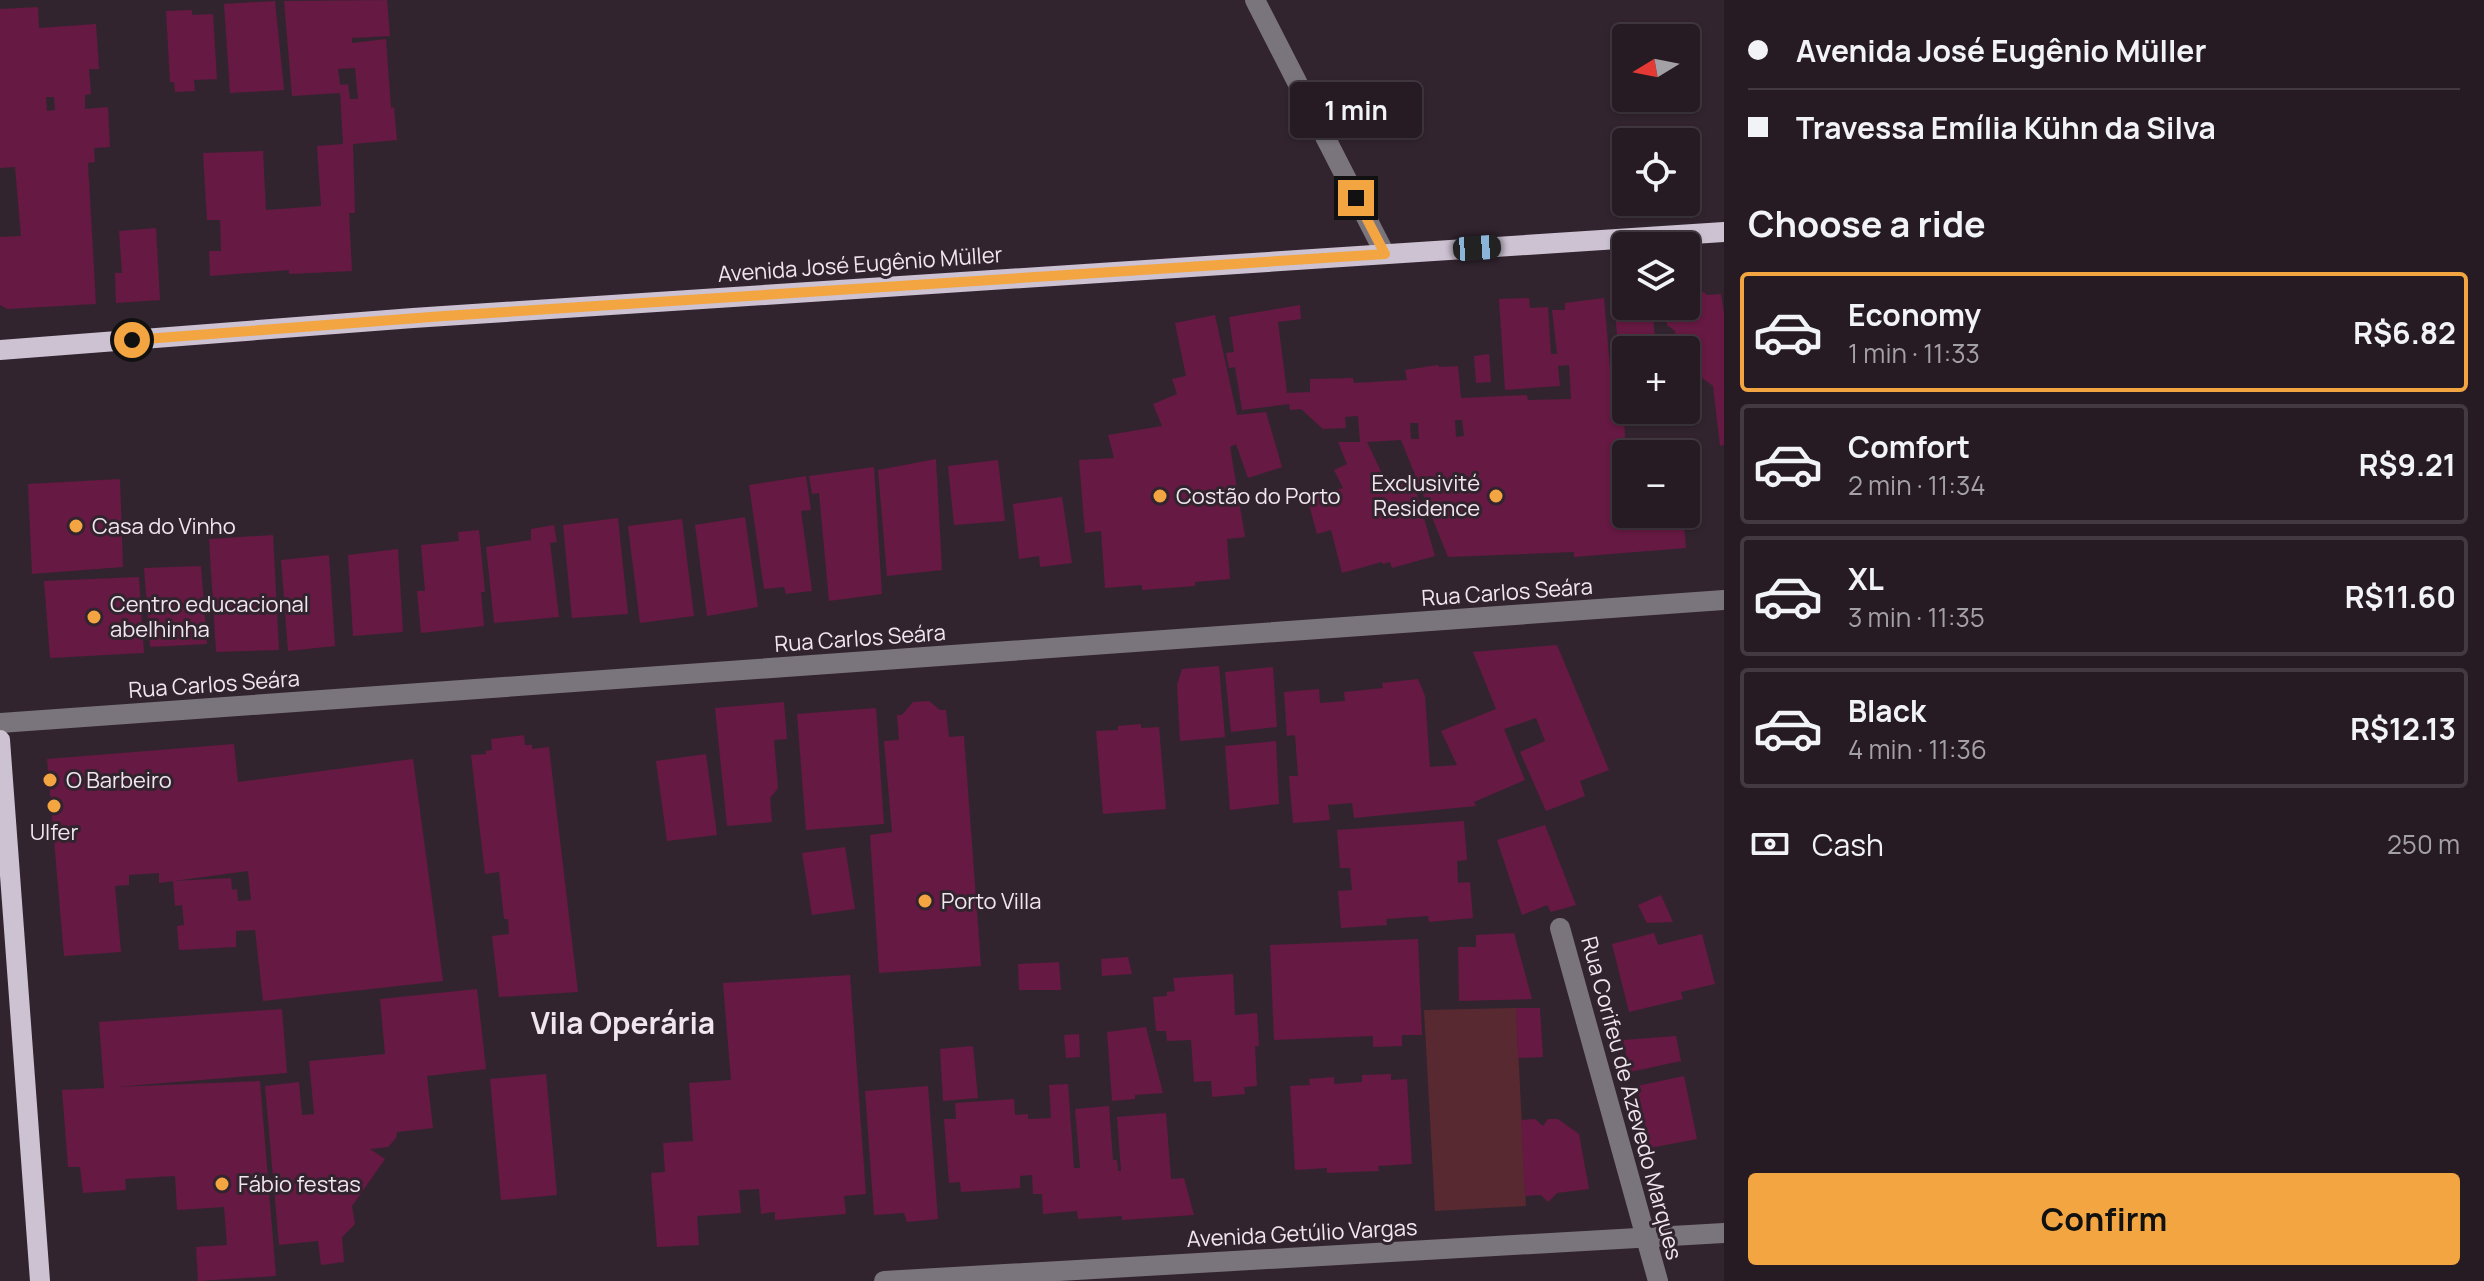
<!DOCTYPE html>
<html lang="en">
<head>
<meta charset="utf-8">
<style>
  :root { --surface:#261b23; --page:#2e242b; --text:#f1f3f6; --muted:#a4a1a6; --line:#423941; --accent:#f2a541 }
  body { margin:0; font-family:Manrope,sans-serif; background:var(--page); color:var(--text); height:100vh; display:flex; flex-direction:column; font-size:30px; white-space:nowrap }
  * { box-sizing:border-box; margin:0 }
  p { font-size:26px; color:var(--muted) }
  .icon { flex:none; width:44px; height:44px; fill:none; stroke:currentColor; stroke-width:2; stroke-linecap:round; stroke-linejoin:round }
  .map { position:relative; flex:1; overflow:hidden }
  .side { display:flex; flex-direction:column; background:var(--surface); width:760px }
  .side>* { flex:none }
  .top-card { display:grid; align-content:center; height:176px; padding:0 24px; background:var(--surface) }
  .needle { width:52px; rotate:260deg }
  .controls { position:absolute; left:1612px; top:24px; display:grid; gap:16px }
  .controls a { display:grid; place-items:center; width:88px; height:88px; border-radius:8px; background:var(--surface); box-shadow:0 2px 6px #0004,0 0 0 2px var(--line); font-size:40px }
  .end { position:absolute; width:36px; height:36px; margin:-18px; border:10px solid #f2a541; background:#111; box-shadow:0 0 0 4px #111 }
  .from { border-radius:50% }
  .bubble { position:absolute; height:56px; border-radius:8px; background:var(--surface); box-shadow:0 2px 6px #0004,0 0 0 2px var(--line); font-size:26px; font-weight:700; line-height:56px; text-align:center }
  .car { position:absolute; width:24px; height:48px; margin:-24px -12px; border-radius:10px; box-shadow:0 0 6px 2px #0007; background:linear-gradient(#222 24%,#8ab4d8 0 40%,#222 0 76%,#8ab4d8 0 86%,#222 0) }
  .top-card b { display:flex; align-items:center; gap:28px; height:76px; font-size:30px }
  .top-card b+b { border-top:2px solid var(--line) }
  .top-card i { width:20px; height:20px; background:var(--text) }
  ul { padding:0; list-style:none }
  li { display:flex; align-items:center; gap:24px; height:120px; margin:0 16px 12px; padding:0 8px; border:4px solid var(--line); border-radius:8px }
  li div { flex:1 }
  li b { display:block; font-size:30px }
  li em { font-style:normal; font-weight:700 }
  li.selected { border-color:var(--accent) }
  li>.icon { width:72px; height:72px; stroke-width:1.5 }
  h2 { padding:0 24px; font-size:36px; line-height:96px }
  .pay { display:flex; align-items:center; gap:20px; height:88px; padding:0 24px; font-size:30px }
  .pay p { margin-inline-start:auto }
  .action { display:flex; gap:16px; margin-top:auto; padding:16px 24px }
  .action a { flex:1; height:92px; border-radius:8px; background:var(--accent); color:#111; font-size:32px; font-weight:700; line-height:92px; text-align:center }
  main { display:flex; flex:1; min-height:0 }
  .map>svg:first-child { display:block }
  .green { fill:#582930 }
  .building { fill:#661942; fill-rule:evenodd }
  .lines { fill:none; stroke-linecap:round; stroke-linejoin:round }
  .minor { stroke:#7a757d; stroke-width:20 }
  .major { stroke:#ccc2d2; stroke-width:20 }
  .route { stroke:#f2a541; stroke-width:10 }
  .poi-dot { fill:#f2a541; stroke:#32242f; stroke-width:3 }
  .labels { text-anchor:middle; dominant-baseline:central; stroke-width:6; stroke-linejoin:round; paint-order:stroke }
  .street-label { font-size:22px; fill:#f0e6ee; stroke:#32242f }
  .poi-label { font-size:22px; fill:#f0e6ee; stroke:#32242f; text-anchor:start }
  .district-label { font-size:30px; font-weight:bold; fill:#f0e6ee; stroke:#32242f }
</style>
</head>
<body>
<main>
<div class="map">
<svg width="1724" height="1281" viewBox="0 0 1724 1281">
  <rect width="100%" height="100%" fill="#32242f"/>
  <path class="green" d="M1516 1008 1526 1206 1435 1211 1424 1010Z"/>
  <g class="building">
    <path d="M387 0 390 36 352 38V43L386 39 391 108 394 107 397 140 353 144 355 213H349L352 271 289 274V270L210 276 209 251H221L220 220H207L203 153 263 151 266 210 321 206 317 146 343 144 340 93 292 96 284 1ZM355 68 358 99H350L348 84 340 85 338 69Z"/>
    <path d="M275 1 284 90 230 93 224 4Z"/>
    <path d="M38 7 39 28 96 24 99 69H89L91 94 85 95V109L108 107 110 147 94 148 95 162 88 163 96 304 7 309 0 305V237L21 236 15 167 0 168V9ZM46 97H54L55 110 47 111Z"/>
    <path d="M192 10V15L213 14 217 79 194 80 195 91 175 92 174 82H170L166 11Z"/>
    <path d="M156 228 160 300 116 303 115 273H122L119 231Z"/>
    <path d="M1697 287 1707 295 1721 294 1724 314V445L1720 446 1713 386 1686 366V350H1676L1675 331 1667 325 1665 306H1686V288Z"/>
    <path d="M1529 298 1530 308 1548 307 1551 354H1557L1552 310H1565V303L1604 298 1612 391 1615 392 1617 407H1624L1625 441H1613L1615 466 1626 465V514H1683L1686 548 1574 557V552L1448 557 1401 440 1367 442 1387 484 1412 477 1435 556 1392 568 1390 562 1383 564 1382 562 1342 573 1331 530 1317 534 1307 497 1343 488 1334 470 1347 464 1338 442H1360L1358 416 1345 417 1346 428 1323 429 1301 409 1290 410 1289 404 1242 410 1235 367 1229 368 1226 353 1234 352 1229 317 1300 305 1301 319 1278 322 1287 393 1310 392V379L1353 378 1354 383 1407 380 1405 370 1438 365 1439 367 1458 366 1461 398 1527 395 1528 400 1571 399 1569 365 1558 366 1560 386 1505 390 1499 299ZM1455 420H1462L1464 436 1456 437ZM1410 423H1418L1419 439H1411Z"/>
    <path d="M1626 299V306H1652L1656 350H1626V390L1622 391 1614 300Z"/>
    <path d="M1215 315 1237 415 1266 412 1282 467 1248 478 1236 444 1230 447 1245 537 1227 539 1230 579 1195 582V586L1142 590V585L1105 588 1101 531 1085 533 1079 460 1114 458 1108 435 1162 426 1153 404 1177 394 1172 379 1186 376 1175 323Z"/>
    <path d="M1489 354 1491 382 1476 383 1474 356Z"/>
    <path d="M936 459 942 570 887 576 878 470Z"/>
    <path d="M998 460 1005 521 954 525 948 466Z"/>
    <path d="M874 467 882 594 829 601 819 493 812 494 809 476Z"/>
    <path d="M806 476 811 510 801 511 812 591 786 594 784 587 764 589 749 485Z"/>
    <path d="M120 479 123 567 32 574 28 484Z"/>
    <path d="M1062 497 1072 563 1040 567 1039 556 1019 559 1013 504Z"/>
    <path d="M745 517 758 607 707 616 695 525Z"/>
    <path d="M618 518 628 614 572 618 563 525Z"/>
    <path d="M682 519 694 616 640 623 628 526Z"/>
    <path d="M554 525 557 542 550 543 559 617 494 623 486 547 531 540V529Z"/>
    <path d="M479 530 485 592H481L484 626 421 633 417 591H425L421 545 459 541 458 532Z"/>
    <path d="M273 535 279 650 216 652 209 539Z"/>
    <path d="M398 549 403 632 353 636 348 555Z"/>
    <path d="M329 555 335 646 288 651 281 560Z"/>
    <path d="M201 566 207 644 150 647 144 568Z"/>
    <path d="M139 577 144 653 50 658 44 581Z"/>
    <path d="M1557 645 1609 770 1580 781 1585 796 1546 811 1520 752 1545 741 1536 718 1504 729 1525 780 1474 802 1476 806 1354 818 1352 803 1328 805 1330 820 1293 823 1289 776H1298L1295 735 1287 736 1284 692 1319 689 1320 703 1345 701 1344 692 1383 688 1382 683 1418 679 1425 696 1430 767 1457 765 1441 731 1496 709 1473 652Z"/>
    <path d="M1219 666 1225 737 1180 741 1177 685 1182 669Z"/>
    <path d="M1273 667 1277 727 1231 732 1225 672Z"/>
    <path d="M929 701 940 710H946L949 737 964 736 981 966 879 973 870 835 892 832 884 741 899 740 897 715H902L913 702Z"/>
    <path d="M784 702 787 739 774 740 778 788 770 798 772 822 727 826 715 708Z"/>
    <path d="M876 708 884 824 806 830 797 714Z"/>
    <path d="M1141 724V728L1159 727 1166 809 1103 814 1096 731 1118 730V726Z"/>
    <path d="M524 735 525 745H532V749L549 747 578 992 499 997 492 936 509 934 508 919H504L499 872 485 874 471 755 486 754V751L492 750 491 739Z"/>
    <path d="M1276 741 1279 804 1230 810 1225 746Z"/>
    <path d="M234 744 238 782 413 759 443 981 263 1001 255 930 236 931V947L179 950 177 926 184 925 182 905 175 906 173 881 231 878 232 890 237 889 238 901 251 900 248 871 159 883V873L129 875V885L115 886 121 952 64 956 47 759Z"/>
    <path d="M706 754 717 835 667 841 656 761Z"/>
    <path d="M1464 821 1467 860 1457 861 1458 883 1470 882 1473 918 1429 922 1428 916 1386 919 1387 925 1341 928 1338 891 1352 890 1350 868H1340L1337 830Z"/>
    <path d="M1545 825 1576 905 1551 912 1547 905 1522 915 1497 840Z"/>
    <path d="M845 847 855 909 812 915 802 853Z"/>
    <path d="M1661 895 1673 922 1647 923 1638 905Z"/>
    <path d="M1514 933 1532 999 1459 1001 1458 947H1476V935Z"/>
    <path d="M1654 933 1658 945 1702 934 1715 984 1681 992 1683 999 1629 1012 1612 944Z"/>
    <path d="M1418 939 1422 1035H1402V1046L1373 1047V1036L1274 1040 1270 945Z"/>
    <path d="M1128 957 1132 974 1102 976 1101 959Z"/>
    <path d="M1059 962 1061 990H1019L1018 964Z"/>
    <path d="M1233 974 1235 1015 1257 1013 1259 1046H1255L1257 1086 1244 1087 1245 1094 1212 1097 1211 1081 1194 1082 1191 1040 1167 1041 1166 1031H1156L1153 997 1167 996V992L1175 991 1173 978Z"/>
    <path d="M850 975 866 1194 844 1196 846 1214 775 1220V1212L761 1214 759 1189 739 1190 741 1213 697 1216 699 1245 657 1247 651 1173 665 1172 663 1143 693 1141 689 1083 731 1080 723 983Z"/>
    <path d="M477 989 486 1069 427 1076 433 1128 397 1132 396 1138 388 1147 370 1149 385 1159 352 1206 355 1224 342 1237 344 1262 321 1265 318 1241 279 1245 265 1086 299 1082 302 1115 314 1114 309 1061 385 1054 380 999Z"/>
    <path d="M1516 1008H1540L1543 1057 1518 1058Z"/>
    <path d="M282 1009 287 1073 115 1087 260 1081 276 1276 198 1281 196 1247 227 1245 224 1207 177 1210 175 1176 125 1179 126 1190 83 1193 80 1167H68L62 1090 104 1088 99 1022Z"/>
    <path d="M1146 1027 1163 1093 1135 1095V1099L1112 1101 1107 1032Z"/>
    <path d="M1079 1034 1080 1057 1066 1058 1064 1035Z"/>
    <path d="M1676 1036 1681 1061 1630 1072 1623 1040Z"/>
    <path d="M973 1046 978 1098 943 1101 940 1049Z"/>
    <path d="M546 1074 557 1195 501 1200 490 1079Z"/>
    <path d="M1391 1074V1080L1407 1079 1412 1164 1378 1166 1379 1171 1327 1173V1168L1295 1170 1290 1086 1310 1085 1309 1079 1334 1077V1084L1362 1082V1075Z"/>
    <path d="M1684 1076 1697 1139 1650 1148 1637 1086Z"/>
    <path d="M1068 1084 1074 1168H1080L1075 1109 1109 1106 1113 1160H1117L1118 1171H1121L1117 1117 1166 1113 1171 1179 1184 1178 1194 1215 1122 1220V1216L1078 1219 1077 1211 1043 1214 1042 1194H1033L1032 1175 1020 1176V1188L961 1192 960 1182 949 1183 944 1119H956L955 1103 1014 1099 1015 1115 1028 1114V1119L1051 1118 1049 1085Z"/>
    <path d="M928 1086 938 1219 907 1222 904 1213 874 1215 865 1091Z"/>
    <path d="M1535 1119 1543 1126 1548 1119H1558L1579 1134 1589 1189 1557 1193 1548 1202 1541 1195 1525 1196 1521 1120Z"/>
  </g>
  <g class="lines">
    <g class="minor">
      <path d="M1255 0 1385 254"/>
      <path d="M0 723 1724 600"/>
      <path d="M1560 928 1658 1281"/>
      <path d="M884 1281 1724 1233"/>
    </g>
    <g class="major">
      <path d="M0 350 413 318 1724 232"/>
      <path d="M0 740 40 1281"/>
    </g>
  </g>
  <g class="lines">
    <path class="route" d="M132 340 444 316 1385 254 1356 198"/>
  </g>
  <g class="poi-dot">
    <circle cx="1160" cy="496" r="8"/>
    <circle cx="1496" cy="496" r="8"/>
    <circle cx="76" cy="526" r="8"/>
    <circle cx="94" cy="617" r="8"/>
    <circle cx="50" cy="780" r="8"/>
    <circle cx="54" cy="806" r="8"/>
    <circle cx="925" cy="901" r="8"/>
    <circle cx="222" cy="1184" r="8"/>
  </g>
  <g class="labels">
    <g class="street-label">
      <text transform="translate(860 264) rotate(-4)">Avenida José Eugênio Müller</text>
      <text transform="translate(1507 592) rotate(-4)">Rua Carlos Seára</text>
      <text transform="translate(860 638) rotate(-4)">Rua Carlos Seára</text>
      <text transform="translate(214 684) rotate(-4)">Rua Carlos Seára</text>
      <text transform="translate(1632 1098) rotate(75)">Rua Corifeu de Azevedo Marques</text>
      <text transform="translate(1302 1233) rotate(-3)">Avenida Getúlio Vargas</text>
    </g>
    <g class="poi-label">
      <text x="1480" y="483" text-anchor="end">Exclusivité<tspan x="1480" dy="25">Residence</tspan></text>
      <text x="1176" y="496">Costão do Porto</text>
      <text x="92" y="526">Casa do Vinho</text>
      <text x="110" y="604">Centro educacional<tspan x="110" dy="25">abelhinha</tspan></text>
      <text x="66" y="780">O Barbeiro</text>
      <text x="54" y="832" text-anchor="middle">Ulfer</text>
      <text x="941" y="901">Porto Villa</text>
      <text x="238" y="1184">Fábio festas</text>
    </g>
    <g class="district-label">
      <text x="623" y="1022">Vila Operária</text>
    </g>
  </g>
</svg>
<div class="controls">
<a><svg class="needle" viewBox="-14 -14 28 28"><path d="M0-13l5 13h-10z" fill="#e53935"/><path d="M0 13l5-13h-10z" fill="#a4a1a6"/></svg></a>
<a><svg class="icon" aria-label="locate" viewBox="0 0 24 24"><circle cx="12" cy="12" r="6"/><path d="M12 2v4M12 18v4M2 12h4M18 12h4"/></svg></a>
<a><svg class="icon" aria-label="layers" viewBox="0 0 24 24"><path d="M12 4l9 5-9 5-9-5zM3 14l9 5 9-5"/></svg></a>
<a>+</a>
<a>−</a>
</div>
<i class="end from" style="left:132px;top:340px"></i>
<i class="end" style="left:1356px;top:198px"></i>
<div class="bubble" style="left:1290px;top:82px;width:132px">1 min</div>
<i class="car" style="left:1477px;top:248px;rotate:86deg"></i>
</div>
<section class="side">
<div class="top-card">
<b><i class="from"></i>Avenida José Eugênio Müller</b>
<b><i></i>Travessa Emília Kühn da Silva</b>
</div>
<h2>Choose a ride</h2>
<ul>
<li class="selected"><svg class="icon" aria-label="car" viewBox="0 0 24 24"><path d="M5 17H2v-5l4-1 3-4h7l3 4 3 1v5h-3M9 17h6M6 11h13"/><circle cx="7" cy="17" r="2"/><circle cx="17" cy="17" r="2"/></svg><div><b>Economy</b><p>1 min · 11:33</p></div><em>R$6.82</em></li>
<li><svg class="icon" aria-label="car" viewBox="0 0 24 24"><path d="M5 17H2v-5l4-1 3-4h7l3 4 3 1v5h-3M9 17h6M6 11h13"/><circle cx="7" cy="17" r="2"/><circle cx="17" cy="17" r="2"/></svg><div><b>Comfort</b><p>2 min · 11:34</p></div><em>R$9.21</em></li>
<li><svg class="icon" aria-label="car" viewBox="0 0 24 24"><path d="M5 17H2v-5l4-1 3-4h7l3 4 3 1v5h-3M9 17h6M6 11h13"/><circle cx="7" cy="17" r="2"/><circle cx="17" cy="17" r="2"/></svg><div><b>XL</b><p>3 min · 11:35</p></div><em>R$11.60</em></li>
<li><svg class="icon" aria-label="car" viewBox="0 0 24 24"><path d="M5 17H2v-5l4-1 3-4h7l3 4 3 1v5h-3M9 17h6M6 11h13"/><circle cx="7" cy="17" r="2"/><circle cx="17" cy="17" r="2"/></svg><div><b>Black</b><p>4 min · 11:36</p></div><em>R$12.13</em></li>
</ul>
<div class="pay"><svg class="icon" aria-label="cash" viewBox="0 0 24 24"><path d="M3 7h18v10H3z"/><circle cx="12" cy="12" r="2"/></svg>Cash<p>250 m</p></div>
<div class="action"><a>Confirm</a></div>
</section>
</main>
</body>
</html>
